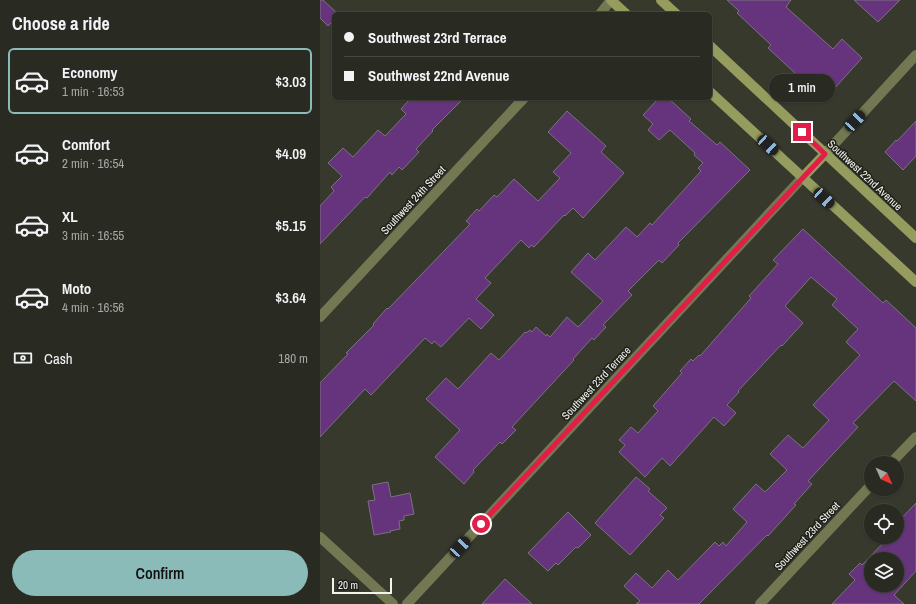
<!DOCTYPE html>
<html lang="en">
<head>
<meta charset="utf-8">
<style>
  :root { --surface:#292b22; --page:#35372f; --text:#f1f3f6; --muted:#a5a7a5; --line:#454740; --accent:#8bbbb9 }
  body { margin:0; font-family:"Archivo Narrow",sans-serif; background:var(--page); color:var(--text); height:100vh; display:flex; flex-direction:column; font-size:15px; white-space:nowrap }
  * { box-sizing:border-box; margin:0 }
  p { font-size:13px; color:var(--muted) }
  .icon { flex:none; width:22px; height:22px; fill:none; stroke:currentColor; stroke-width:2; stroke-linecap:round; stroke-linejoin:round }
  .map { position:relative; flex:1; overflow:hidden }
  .sheet { display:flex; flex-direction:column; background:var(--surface); width:320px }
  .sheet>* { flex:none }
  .guide { position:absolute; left:12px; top:12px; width:380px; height:88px; border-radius:6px; box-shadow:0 1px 3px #0004,0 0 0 1px var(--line); display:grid; align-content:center; height:88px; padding:0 12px; background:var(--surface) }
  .needle { width:26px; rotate:135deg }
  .tools { position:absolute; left:544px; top:456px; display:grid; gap:8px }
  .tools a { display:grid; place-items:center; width:40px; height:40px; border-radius:50%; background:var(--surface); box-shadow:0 1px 3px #0004,0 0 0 1px var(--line); font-size:20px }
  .scale { position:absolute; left:12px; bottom:10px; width:60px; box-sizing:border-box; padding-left:4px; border:2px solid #f2f4ec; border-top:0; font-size:11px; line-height:14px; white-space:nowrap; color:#f2f4ec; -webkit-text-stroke:3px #1f201a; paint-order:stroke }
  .end { position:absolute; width:18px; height:18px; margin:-9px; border:5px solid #e11d48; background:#fff; box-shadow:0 0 0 2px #fff }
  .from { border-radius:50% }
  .bubble { position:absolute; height:28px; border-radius:14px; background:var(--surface); box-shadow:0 1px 3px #0004,0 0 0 1px var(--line); font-size:13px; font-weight:600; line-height:28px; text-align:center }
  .car { position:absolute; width:12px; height:24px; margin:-12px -6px; border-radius:5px; box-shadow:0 0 3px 1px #0007; background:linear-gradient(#222 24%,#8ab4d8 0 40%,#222 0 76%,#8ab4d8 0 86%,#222 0) }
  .guide b { display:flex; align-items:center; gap:14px; height:38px; font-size:15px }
  .guide b+b { border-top:1px solid var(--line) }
  .guide i { width:10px; height:10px; background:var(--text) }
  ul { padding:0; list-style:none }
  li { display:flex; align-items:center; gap:12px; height:66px; margin:0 8px 6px; padding:0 4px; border:2px solid transparent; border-radius:6px }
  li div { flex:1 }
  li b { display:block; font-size:15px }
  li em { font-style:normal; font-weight:600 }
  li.selected { border-color:var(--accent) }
  li>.icon { width:36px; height:36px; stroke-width:1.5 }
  h2 { padding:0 12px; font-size:18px; line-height:48px }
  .pay { display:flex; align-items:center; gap:10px; height:44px; padding:0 12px; font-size:15px }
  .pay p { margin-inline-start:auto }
  .primary-button { display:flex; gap:8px; margin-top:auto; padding:8px 12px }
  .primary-button a { flex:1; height:46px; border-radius:24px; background:var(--accent); color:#111; font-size:16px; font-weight:600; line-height:46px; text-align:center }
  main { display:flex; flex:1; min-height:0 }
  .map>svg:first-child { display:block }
  .building { fill:#66347c; stroke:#7a727f; fill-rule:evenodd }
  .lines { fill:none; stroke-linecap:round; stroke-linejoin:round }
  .street { stroke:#737852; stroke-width:10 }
  .secondary { stroke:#959c5e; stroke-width:10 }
  .route { stroke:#e11d48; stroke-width:5 }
  .labels { text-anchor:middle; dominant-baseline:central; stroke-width:3; stroke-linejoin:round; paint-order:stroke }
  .street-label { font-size:11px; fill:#f2f4ec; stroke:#1f201a }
</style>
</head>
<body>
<main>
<section class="sheet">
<h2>Choose a ride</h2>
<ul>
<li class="selected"><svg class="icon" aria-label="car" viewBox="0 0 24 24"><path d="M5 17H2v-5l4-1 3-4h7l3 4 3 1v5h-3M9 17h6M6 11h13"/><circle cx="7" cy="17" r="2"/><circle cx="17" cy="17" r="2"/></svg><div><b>Economy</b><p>1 min · 16:53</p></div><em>$3.03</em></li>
<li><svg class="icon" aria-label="car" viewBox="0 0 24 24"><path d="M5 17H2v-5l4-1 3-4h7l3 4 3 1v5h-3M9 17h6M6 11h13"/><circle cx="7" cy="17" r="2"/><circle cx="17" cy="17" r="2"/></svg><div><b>Comfort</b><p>2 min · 16:54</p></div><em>$4.09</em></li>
<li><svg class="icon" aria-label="car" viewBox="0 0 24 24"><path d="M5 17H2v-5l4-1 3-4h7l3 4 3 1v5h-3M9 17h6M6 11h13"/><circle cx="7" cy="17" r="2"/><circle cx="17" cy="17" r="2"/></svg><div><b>XL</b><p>3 min · 16:55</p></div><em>$5.15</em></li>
<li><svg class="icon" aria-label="car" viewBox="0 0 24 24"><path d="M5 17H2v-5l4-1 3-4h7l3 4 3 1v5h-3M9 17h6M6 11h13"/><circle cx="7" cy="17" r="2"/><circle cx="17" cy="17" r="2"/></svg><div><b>Moto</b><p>4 min · 16:56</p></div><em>$3.64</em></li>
</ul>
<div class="pay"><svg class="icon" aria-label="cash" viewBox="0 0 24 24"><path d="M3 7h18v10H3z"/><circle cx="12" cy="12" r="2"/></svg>Cash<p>180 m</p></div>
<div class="primary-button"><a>Confirm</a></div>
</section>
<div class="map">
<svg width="596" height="604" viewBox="0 0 596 604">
  <rect width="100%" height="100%" fill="#37392d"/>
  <g class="building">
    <path d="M0 0H3L18 14H14V20L8 26 0 18Z"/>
    <path d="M407 0H471L466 7 513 49 522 39 542 58 504 100 448 48 451 45 417 13 419 11Z"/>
    <path d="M534 0H580L558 22Z"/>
    <path d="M91 98H144L112 130 113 131 96 149 99 152 82 170 79 167 72 175 70 172 47 198 45 197 0 244V206L14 191 11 187 22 176 8 163 23 148 33 157 58 130 65 136 86 114 81 109Z"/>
    <path d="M339 98H348L371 119 369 121 397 145 400 142 430 170 358 243 359 245 342 263 339 260 308 291 312 295 283 325 286 327 274 340 272 338 253 359 254 360 192 427 196 430 182 444 180 442 153 470 154 472 144 484 115 457 140 430 106 399 126 378 138 389 171 353 179 360 205 332 206 333 210 330 212 332 216 327 226 336 227 334 230 337 247 317 258 327 283 301 251 272 268 253 275 260 306 227 317 237 330 223 332 225 381 171 378 168 383 163 374 155 375 153 350 130 339 140 328 130 333 124 323 115Z"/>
    <path d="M247 111 286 146 281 152 304 173 263 218 253 208 245 216 244 215 214 247 211 245 209 248 201 240 165 278 171 283 156 299 174 315 161 329 149 318 121 347 114 341 112 344 105 338 51 395 45 389 0 437V383L28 354 26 353 54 325 53 324 67 308 68 309 98 278 150 224 146 221 157 209 159 211 174 195 177 197 194 179 218 201 240 178 233 172 251 153 228 132Z"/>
    <path d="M596 121V156L583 170 565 152 576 140 577 141Z"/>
    <path d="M483 229 563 303 566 300 596 328V401L574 381 533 423 538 427 488 481 492 484 474 504 476 505 448 536 447 535 379 604H316L320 601 304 586 316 573 332 588 348 570 358 580 395 542 399 546 403 542 406 546 427 522 413 509 436 484 445 492 467 470 450 454 468 435 483 448 509 420 493 405 540 355 526 342 538 329 512 305 517 299 491 277 465 306 483 323 462 346 461 345 418 391 419 392 407 405 416 413 404 426 394 417 350 466 342 458 325 477 299 452 305 445 299 440 311 427 318 433 338 411 333 406 362 373 360 371 371 359 373 361 379 355 380 356 431 298 429 296 458 264 453 260Z"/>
    <path d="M316 477 330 489 328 491 347 508 340 515 344 518 310 555 275 523Z"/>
    <path d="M68 482 71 497 90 493 94 514 84 516V520L79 521 80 529 70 531 71 532 54 535 48 501 55 500 52 485Z"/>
    <path d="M596 503V571L574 595 584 604H512L535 580 529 574 540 563 542 565 569 537H577V523ZM551 559H577V585H551Z"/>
    <path d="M248 512 271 535 258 548 256 547 238 565 236 563 228 571 208 553Z"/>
    <path d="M185 579 212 604H162Z"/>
  </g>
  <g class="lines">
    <g class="street">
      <path d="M280 14 291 0"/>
      <path d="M505 154 596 55"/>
      <path d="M0 317 204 98"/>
      <path d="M571 463 596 437"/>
      <path d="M0 537 73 604"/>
      <path d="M87 604 483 177"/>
      <path d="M440 604 551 485"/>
    </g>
    <g class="secondary">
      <path d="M291 0 306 14"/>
      <path d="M341 0 356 14"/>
      <path d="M390 46 596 238"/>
      <path d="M390 92 596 282"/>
      <path d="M483 177 505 154"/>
    </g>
  </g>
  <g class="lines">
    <path class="route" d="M161 524 505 154 482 132"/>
  </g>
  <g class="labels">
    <g class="street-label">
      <text transform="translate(545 175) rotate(43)">Southwest 22nd Avenue</text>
      <text transform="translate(93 200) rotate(-47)">Southwest 24th Street</text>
      <text transform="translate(276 383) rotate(-47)">Southwest 23rd Terrace</text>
      <text transform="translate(487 536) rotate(-47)">Southwest 23rd Street</text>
    </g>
  </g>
</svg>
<div class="tools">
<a><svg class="needle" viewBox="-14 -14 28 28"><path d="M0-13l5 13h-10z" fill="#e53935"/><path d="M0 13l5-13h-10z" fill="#a5a7a5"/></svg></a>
<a><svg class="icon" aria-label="locate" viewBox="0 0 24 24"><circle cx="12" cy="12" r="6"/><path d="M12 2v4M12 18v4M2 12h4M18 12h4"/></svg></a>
<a><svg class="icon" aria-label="layers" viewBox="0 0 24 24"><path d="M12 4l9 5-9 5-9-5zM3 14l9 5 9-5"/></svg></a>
</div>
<div class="scale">20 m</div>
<i class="end from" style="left:161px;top:524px"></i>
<i class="end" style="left:482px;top:132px"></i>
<div class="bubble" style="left:449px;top:74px;width:66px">1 min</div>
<i class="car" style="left:535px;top:121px;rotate:43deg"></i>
<i class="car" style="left:448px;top:145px;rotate:133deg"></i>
<i class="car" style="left:504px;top:198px;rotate:133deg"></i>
<i class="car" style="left:140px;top:547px;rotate:43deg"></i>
<div class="guide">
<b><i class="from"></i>Southwest 23rd Terrace</b>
<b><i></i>Southwest 22nd Avenue</b>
</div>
</div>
</main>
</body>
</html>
